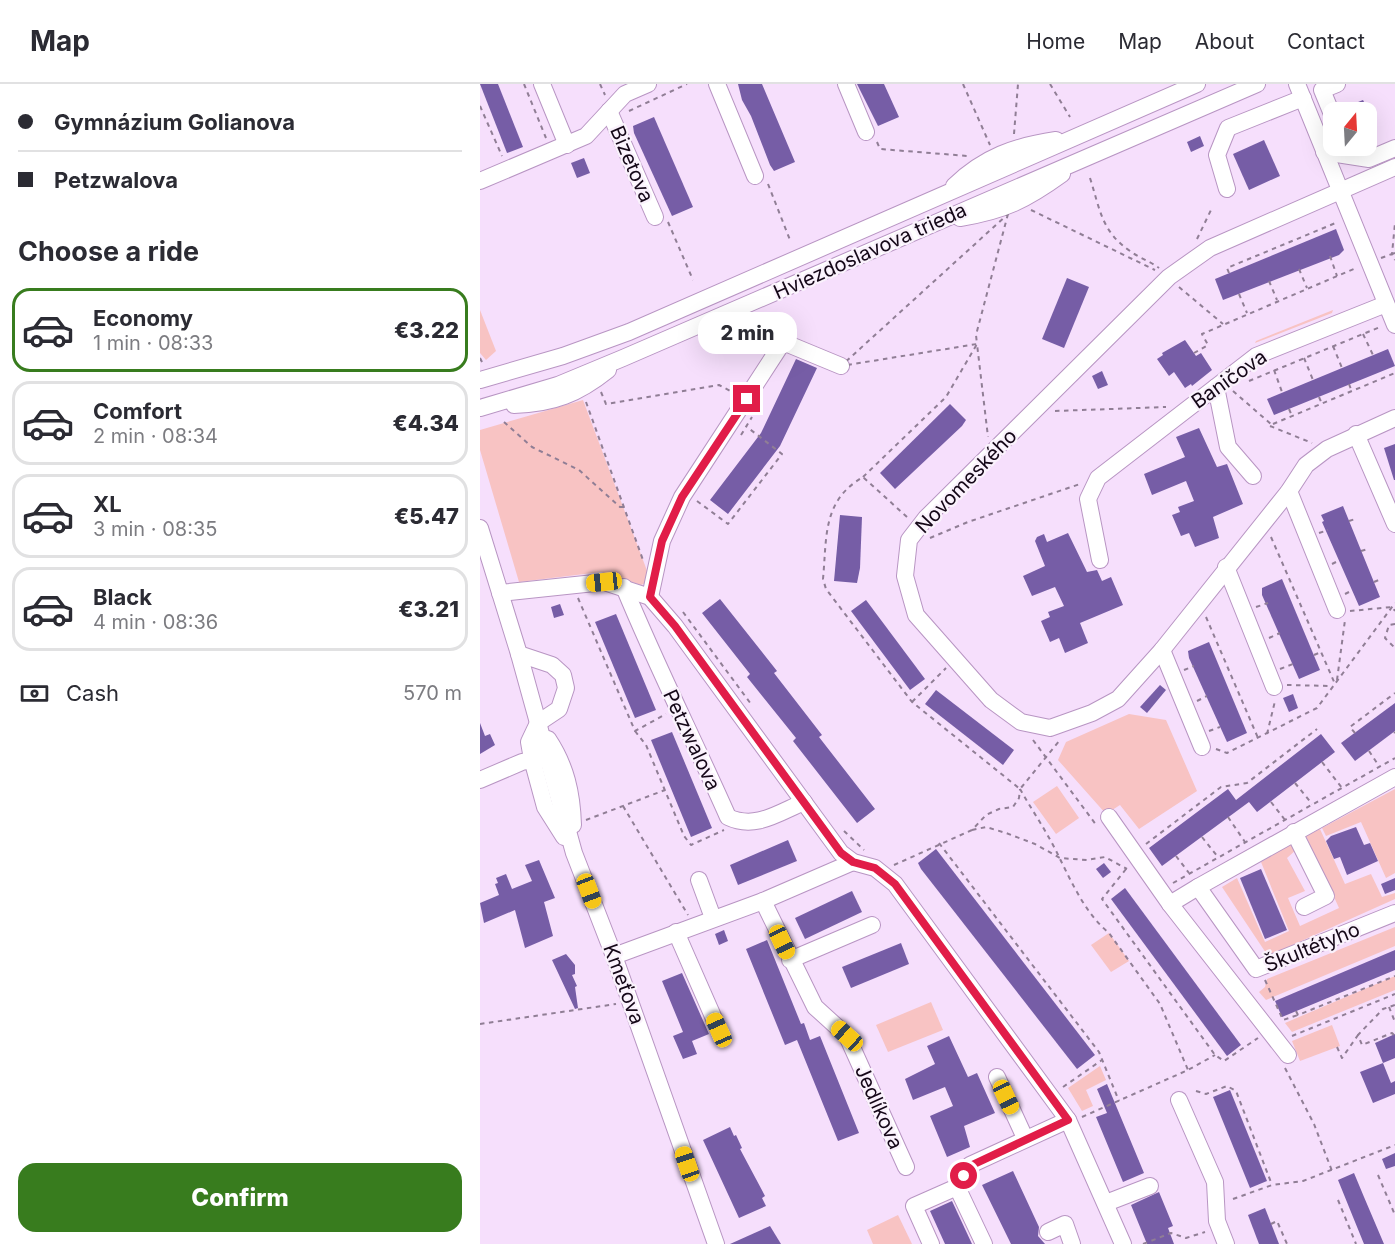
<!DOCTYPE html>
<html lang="en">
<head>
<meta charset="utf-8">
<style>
  :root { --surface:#fff; --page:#f2f2f3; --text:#2b2b33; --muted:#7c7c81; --line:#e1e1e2; --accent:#387c1e }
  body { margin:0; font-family:Inter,sans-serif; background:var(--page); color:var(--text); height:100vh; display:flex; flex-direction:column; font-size:22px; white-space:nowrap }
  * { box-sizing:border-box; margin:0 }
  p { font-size:20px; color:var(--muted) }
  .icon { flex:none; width:33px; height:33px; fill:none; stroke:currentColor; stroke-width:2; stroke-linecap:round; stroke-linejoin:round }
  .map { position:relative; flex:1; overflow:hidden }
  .drawer { display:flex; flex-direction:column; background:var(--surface); width:480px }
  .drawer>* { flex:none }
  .guide { display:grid; align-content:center; height:132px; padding:0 18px; background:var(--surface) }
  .needle { width:39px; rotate:18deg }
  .fabs { position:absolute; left:843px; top:18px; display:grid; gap:12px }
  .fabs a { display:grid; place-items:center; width:54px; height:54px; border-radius:12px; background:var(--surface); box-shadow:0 6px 24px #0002; font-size:30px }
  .end { position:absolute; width:27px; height:27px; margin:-14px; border:8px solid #e11d48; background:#fff; box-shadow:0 0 0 3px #fff }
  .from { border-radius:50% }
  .bubble { position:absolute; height:42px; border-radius:18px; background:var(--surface); box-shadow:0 6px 24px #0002; font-size:20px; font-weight:800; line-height:42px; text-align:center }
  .car { position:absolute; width:18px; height:36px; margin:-18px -9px; border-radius:8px; box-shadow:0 0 4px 2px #0007; background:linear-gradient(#f5c518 24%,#345 0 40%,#f5c518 0 76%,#345 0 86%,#f5c518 0) }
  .guide b { display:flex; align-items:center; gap:21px; height:57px; font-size:22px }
  .guide b+b { border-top:2px solid var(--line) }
  .guide i { width:15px; height:15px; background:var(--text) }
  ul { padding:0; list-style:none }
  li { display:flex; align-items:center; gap:18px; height:84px; margin:0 12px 9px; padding:0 6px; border:3px solid var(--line); border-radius:18px }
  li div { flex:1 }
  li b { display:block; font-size:22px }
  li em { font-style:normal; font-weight:800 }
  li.active { border-color:var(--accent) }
  li>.icon { width:54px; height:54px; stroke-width:1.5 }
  h2 { padding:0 18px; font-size:27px; line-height:72px }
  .pay { display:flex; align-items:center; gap:15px; height:66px; padding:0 18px; font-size:22px }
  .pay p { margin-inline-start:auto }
  .action { display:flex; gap:12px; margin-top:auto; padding:12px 18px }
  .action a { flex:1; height:69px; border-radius:18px; background:var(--accent); color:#fff; font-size:24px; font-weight:800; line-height:69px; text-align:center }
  header { display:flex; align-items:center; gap:36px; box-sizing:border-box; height:84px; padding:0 30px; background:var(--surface); border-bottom:2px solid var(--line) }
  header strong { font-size:28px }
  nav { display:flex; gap:33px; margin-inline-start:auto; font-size:21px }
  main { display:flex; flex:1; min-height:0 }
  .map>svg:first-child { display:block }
  .green { fill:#f8c3c3 }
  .building { fill:#765da6 }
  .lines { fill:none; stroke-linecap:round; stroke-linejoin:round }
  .minor-casing { stroke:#b895c3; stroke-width:18 }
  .path { stroke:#907e95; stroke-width:2; stroke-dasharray:4.5 4.5; stroke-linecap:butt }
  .minor { stroke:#fff; stroke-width:16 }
  .route { stroke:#e11d48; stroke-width:8 }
  .labels { text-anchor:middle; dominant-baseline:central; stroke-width:4.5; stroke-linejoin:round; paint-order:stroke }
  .street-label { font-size:20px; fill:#140717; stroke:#faf2fc }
</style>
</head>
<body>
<header>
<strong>Map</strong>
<nav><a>Home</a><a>Map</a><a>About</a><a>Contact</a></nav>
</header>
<main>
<section class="drawer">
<div class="guide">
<b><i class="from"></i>Gymnázium Golianova</b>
<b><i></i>Petzwalova</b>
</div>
<h2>Choose a ride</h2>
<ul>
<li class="active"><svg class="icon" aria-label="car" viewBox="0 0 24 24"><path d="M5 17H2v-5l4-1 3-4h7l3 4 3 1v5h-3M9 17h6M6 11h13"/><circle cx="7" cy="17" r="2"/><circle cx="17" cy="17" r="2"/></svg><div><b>Economy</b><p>1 min · 08:33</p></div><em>€3.22</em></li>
<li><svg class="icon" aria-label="car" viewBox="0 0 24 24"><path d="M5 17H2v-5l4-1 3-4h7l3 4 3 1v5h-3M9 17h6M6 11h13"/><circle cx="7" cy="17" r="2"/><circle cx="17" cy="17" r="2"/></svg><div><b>Comfort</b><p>2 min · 08:34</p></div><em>€4.34</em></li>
<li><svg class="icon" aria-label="car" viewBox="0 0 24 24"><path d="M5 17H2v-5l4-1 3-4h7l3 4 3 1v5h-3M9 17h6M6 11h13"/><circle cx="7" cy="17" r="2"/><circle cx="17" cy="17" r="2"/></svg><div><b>XL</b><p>3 min · 08:35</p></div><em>€5.47</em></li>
<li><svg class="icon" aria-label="car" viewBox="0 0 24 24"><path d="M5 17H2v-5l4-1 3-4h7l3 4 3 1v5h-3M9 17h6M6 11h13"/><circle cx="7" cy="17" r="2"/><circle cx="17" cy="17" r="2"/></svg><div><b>Black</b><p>4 min · 08:36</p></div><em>€3.21</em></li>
</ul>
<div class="pay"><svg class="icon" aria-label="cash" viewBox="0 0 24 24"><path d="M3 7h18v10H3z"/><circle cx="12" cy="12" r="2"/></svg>Cash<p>570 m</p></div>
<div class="action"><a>Confirm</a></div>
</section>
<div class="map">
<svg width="915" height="1160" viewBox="0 0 915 1160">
  <rect width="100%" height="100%" fill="#f6dffc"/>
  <g class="green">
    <path d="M0 226 16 267 6 276 0 269Z"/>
    <path d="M853 226 852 229 775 259 776 257Z"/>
    <path d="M103 316 169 492 166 499 161 501 121 488 39 498 0 366V346Z"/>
    <path d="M649 630 686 636 717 707 659 745 640 721 626 730 578 676 586 658Z"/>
    <path d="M577 702 599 734 576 750 553 718Z"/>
    <path d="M915 705V789L906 794 881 738 846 752 842 744Z"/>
    <path d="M840 745 865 800 891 790 902 813 915 809V815L788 872 742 803 757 794 785 858 809 847 781 778 811 760 817 765 807 774 825 807 808 814 820 842 859 824 826 752Z"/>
    <path d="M915 843V862L786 916 779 908 785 903 787 895Z"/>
    <path d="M629 849 649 877 631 888 611 861Z"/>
    <path d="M915 892V906L812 948 805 939Z"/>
    <path d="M451 918 463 946 408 968 396 941Z"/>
    <path d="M852 941 860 962 820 977 812 957Z"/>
    <path d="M620 982 626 996 606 1006 613 1022 602 1027 588 1004Z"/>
    <path d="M418 1131 432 1160H393L387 1146Z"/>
  </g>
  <g class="building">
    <path d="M0 0H18L43 63 27 69Z"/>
    <path d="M258 0H282L315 78 294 87 290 81 271 32 262 16Z"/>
    <path d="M377 0H404L419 33 398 42Z"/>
    <path d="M883 16 889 28H863L861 25Z"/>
    <path d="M174 33 213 123 192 132 154 49 153 42Z"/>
    <path d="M720 52 724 62 711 68 707 58Z"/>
    <path d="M784 56 800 92 769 106 753 70Z"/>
    <path d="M104 74 110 89 97 94 91 79Z"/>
    <path d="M856 145 864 166 859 171 743 216 735 195Z"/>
    <path d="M587 194 609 203 584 264 562 255Z"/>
    <path d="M705 256 716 272 721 269 732 286 712 302 711 300 705 304 694 288 689 292 677 275 683 271 682 269Z"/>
    <path d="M908 265 915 282 794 331 787 315Z"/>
    <path d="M316 275 337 284 300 362 248 430 230 416 281 349Z"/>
    <path d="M622 287 628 301 618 305 612 292Z"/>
    <path d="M470 320 486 336 482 342 415 405 400 389Z"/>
    <path d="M719 344 737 383 747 380 763 420 733 433 739 454 715 463 709 449 701 452 692 431 700 428 698 423 714 417 706 397 672 411 664 390 705 373 696 353Z"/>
    <path d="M915 360V396H914L904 364Z"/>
    <path d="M863 422 900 513 879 522 842 438 844 437 841 431Z"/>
    <path d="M360 431 382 433 380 484 377 499 354 497Z"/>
    <path d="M588 449 607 488 617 486 622 497 631 493 643 521 600 539 608 559 585 569 579 554 570 558 561 537 570 533 568 528 584 522 575 503 552 512 543 492 565 482 555 457 557 453 564 450 567 458Z"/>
    <path d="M802 495 840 586 819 595 782 511V504Z"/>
    <path d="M240 515 297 587 294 589 342 651 339 653 395 725 377 739 313 657 316 654 267 593 270 590 222 529Z"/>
    <path d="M386 516 445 595 430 606 371 527Z"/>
    <path d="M80 520 84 531 74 534 71 523Z"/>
    <path d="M136 530 176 626 155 634 115 538Z"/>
    <path d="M729 558 767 649 747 658 709 574 708 567Z"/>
    <path d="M680 601 686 606 667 629 660 623Z"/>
    <path d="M456 606 534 666 523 681 445 620Z"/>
    <path d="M813 610 818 624 809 628 803 614Z"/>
    <path d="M915 619V647L875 677 861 659Z"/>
    <path d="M0 639 5 652 10 650 15 661 0 670Z"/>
    <path d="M192 648 232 744 211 753 171 656Z"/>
    <path d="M841 650 855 668 777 728 769 718 682 782 669 764 748 705 756 716Z"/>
    <path d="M876 743 884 761 890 759 898 777 867 791 860 773 854 775 846 757 851 752Z"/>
    <path d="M308 756 317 777 258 801 250 781Z"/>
    <path d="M456 765 615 971 597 985 441 785 438 779Z"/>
    <path d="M59 776 75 814 64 818 73 852 45 864 35 826 4 839 0 819 19 811 15 800 18 799 16 794 26 790 32 805 52 797 45 781Z"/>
    <path d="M624 779 631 788 623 794 616 785Z"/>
    <path d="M781 785 807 846 785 855 760 794Z"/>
    <path d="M915 794V806L905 810 901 800Z"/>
    <path d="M645 804 761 961 747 972 631 815Z"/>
    <path d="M372 807 382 828 325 855 315 834Z"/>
    <path d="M244 846 248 857 239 861 235 850Z"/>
    <path d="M287 856 321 940 324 939 330 956 340 952 379 1049 358 1057 317 956 305 961 266 865Z"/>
    <path d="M421 859 429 880 371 904 362 883Z"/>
    <path d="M915 866V886L802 933 795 917Z"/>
    <path d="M86 870 95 881V890L92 891 97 902 95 903 98 924 95 925 72 876Z"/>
    <path d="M202 889 229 950 212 957 217 970 203 975 193 952 203 948 182 897Z"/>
    <path d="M915 950V974L903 979 895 959Z"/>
    <path d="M469 952 488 993 497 989 515 1029 484 1042 490 1063 467 1073 450 1032 473 1022 465 1003 433 1016 425 995 455 980 447 962Z"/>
    <path d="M903 979 911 999 915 997V1010L893 1019 880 988Z"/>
    <path d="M627 1000 664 1089 643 1098 616 1033 627 1029 617 1005Z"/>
    <path d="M750 1006 787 1097 770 1104 733 1013Z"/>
    <path d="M250 1043 254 1052 256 1051 262 1064 260 1065 285 1112 282 1114 286 1122 259 1134 223 1056Z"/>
    <path d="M915 1069V1082L906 1085 902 1075Z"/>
    <path d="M533 1087 559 1143 558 1152 565 1160H531L502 1101Z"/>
    <path d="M874 1089 884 1113 904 1160H884L873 1133 858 1096Z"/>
    <path d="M679 1108 693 1142 688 1144 694 1160H667L651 1121Z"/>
    <path d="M472 1117 492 1160H465L450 1127Z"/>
    <path d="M785 1124 794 1147 799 1160H779L771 1139 768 1131Z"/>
    <path d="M290 1142 301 1160H250Z"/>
  </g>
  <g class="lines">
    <g class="minor-casing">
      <g id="minor">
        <path d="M62 0 87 61"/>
        <path d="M237 0 275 92"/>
        <path d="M366 0 386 48"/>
        <path d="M817 0 915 241"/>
        <path d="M129 27 175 133"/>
        <path d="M854 35 842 6 857 0"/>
        <path d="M844 68 889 75 915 64"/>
        <path d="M915 83 730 164 689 193 446 434 429 456 425 492 436 531 511 616 541 638 570 644 612 629 638 615 682 566 809 407 826 381 847 365 915 334"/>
        <path d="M0 97 106 52 145 10 168 0"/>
        <path d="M474 102C504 73 535 62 576 56"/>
        <path d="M747 105 737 71 748 44 823 14"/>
        <path d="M480 134C524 127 546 116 582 90"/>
        <path d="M0 296 83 272 149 248 717 0"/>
        <path d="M736 303 748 363 773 392"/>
        <path d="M34 321C73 320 98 310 128 286"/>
        <path d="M0 324 78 301 143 274 777 0"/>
        <path d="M876 350 915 440"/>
        <path d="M809 407 857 526"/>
        <path d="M0 444 39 570 94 769 134 872 236 1160"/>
        <path d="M620 476 608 415 618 394 776 272 906 220"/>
        <path d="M746 483 794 603"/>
        <path d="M144 503C176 581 214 656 248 733 275 746 298 729 324 718"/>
        <path d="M20 509 124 498 170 513 195 542 361 769 373 778 395 784 415 800 588 1036 643 1160"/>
        <path d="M170 513 182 457 202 413 303 258 361 282"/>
        <path d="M682 566 722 663"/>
        <path d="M39 570 72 581 83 591 86 604 79 625 58 639"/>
        <path d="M58 639 49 658 52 675 65 723 84 753"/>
        <path d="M68 655C86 682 92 709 93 741"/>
        <path d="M915 693 718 803 776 885 915 829"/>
        <path d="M0 696 42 678 61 674"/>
        <path d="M629 733 690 820"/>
        <path d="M814 748 846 812 824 823"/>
        <path d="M219 796 233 834"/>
        <path d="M718 803 690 820 808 971"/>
        <path d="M283 817 335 923 367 952 426 1083"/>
        <path d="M196 848 239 946"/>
        <path d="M134 872 283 817 373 778"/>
        <path d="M310 876 392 841"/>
        <path d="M517 993 545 1054"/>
        <path d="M699 1016 735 1098 737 1137 746 1160"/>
        <path d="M626 1119 670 1102"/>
        <path d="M568 1148 585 1140 592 1160"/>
        <path d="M451 1160 434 1122 477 1103"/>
        <path d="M504 1160 477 1103 490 1081 588 1036"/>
      </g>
    </g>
    <g class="path">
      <path d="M44 0 66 54"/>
      <path d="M120 0 125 11"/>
      <path d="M483 0 510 61"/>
      <path d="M570 0 590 33"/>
      <path d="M0 22 22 72"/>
      <path d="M149 27 207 0"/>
      <path d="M534 50 538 0"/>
      <path d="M397 58 400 65 488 72"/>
      <path d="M610 94C620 125 621 147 650 167 659 174 670 177 679 184"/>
      <path d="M288 100 310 156"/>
      <path d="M551 126 675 186"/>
      <path d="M528 130 496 251 497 260 361 282Z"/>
      <path d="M188 138 213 196"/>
      <path d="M717 155 731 126"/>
      <path d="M915 169 912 170 915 176"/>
      <path d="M850 172 857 192"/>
      <path d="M901 174 912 170 915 139"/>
      <path d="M819 185 827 204"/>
      <path d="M749 189 747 184 858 138"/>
      <path d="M789 197 797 216"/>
      <path d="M699 203 743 240"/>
      <path d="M759 210 767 229"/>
      <path d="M303 245V227"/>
      <path d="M883 250 893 271"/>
      <path d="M853 262 862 284"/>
      <path d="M714 269 728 261 722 250 876 184"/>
      <path d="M0 274 3 280"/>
      <path d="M824 274 833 296"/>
      <path d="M794 286 802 308"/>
      <path d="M769 297 900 243"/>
      <path d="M869 300 872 308"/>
      <path d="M753 307 792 341"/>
      <path d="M121 308 126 320 239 301 254 309"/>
      <path d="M839 313 842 320"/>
      <path d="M106 318 163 476"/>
      <path d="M809 325 812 332"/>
      <path d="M575 327 686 323"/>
      <path d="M24 338 52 363 99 386 140 423H145"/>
      <path d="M793 340 915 289"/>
      <path d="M790 342 832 359"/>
      <path d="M261 351 272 333"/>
      <path d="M383 393 466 313 497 260 508 353"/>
      <path d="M217 417 248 440 302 370 267 343"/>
      <path d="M427 433 383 393C342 417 347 453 343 495L346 505 432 618 540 705 580 656"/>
      <path d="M869 437 875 435"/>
      <path d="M839 449 848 446"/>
      <path d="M791 453 855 600"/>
      <path d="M450 454 488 438 600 400"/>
      <path d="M881 467 888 465"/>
      <path d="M852 480 860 476"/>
      <path d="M894 498 901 495"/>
      <path d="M865 510 873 506"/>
      <path d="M98 514 155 647 186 630"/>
      <path d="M776 523 788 519"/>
      <path d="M870 527 912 523 915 527"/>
      <path d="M203 528 271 620"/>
      <path d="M726 533 778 654"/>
      <path d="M915 540 909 541 905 554 915 564"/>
      <path d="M789 554 800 549"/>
      <path d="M834 571 841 568"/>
      <path d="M800 585 813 580"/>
      <path d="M704 586 714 582"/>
      <path d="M857 596 865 536"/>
      <path d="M807 601 852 602"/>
      <path d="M717 617 727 612"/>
      <path d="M432 618 466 584"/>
      <path d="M155 647 166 661 204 752 211 761 244 746"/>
      <path d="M729 647 740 643"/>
      <path d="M914 648 915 649"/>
      <path d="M875 649 870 643 915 609"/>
      <path d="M787 650 795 617"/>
      <path d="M553 656 617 742"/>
      <path d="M736 665 747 669 837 624 915 519"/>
      <path d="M889 667 899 682"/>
      <path d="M842 678 862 704"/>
      <path d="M815 699 832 720"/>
      <path d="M540 705C553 728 569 751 580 775 593 801 606 830 629 849L680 920 708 986"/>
      <path d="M791 718 805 736"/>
      <path d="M143 722 208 831"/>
      <path d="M748 733 765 758"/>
      <path d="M106 736 185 706"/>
      <path d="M492 746 506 743 526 749 555 760 580 774 607 776 625 773 647 785"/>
      <path d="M364 747 384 766"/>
      <path d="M722 753 738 773"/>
      <path d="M459 759 619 968 639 1017"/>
      <path d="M666 760 741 703 767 699 837 645"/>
      <path d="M696 772 709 789"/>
      <path d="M414 781 492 746 506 731 519 725 533 723 539 714 540 705"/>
      <path d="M646 785 622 815 735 971 744 977 778 954"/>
      <path d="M693 799 915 674"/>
      <path d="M785 896 803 936 818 931"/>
      <path d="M909 923 915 938"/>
      <path d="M816 927 818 931 915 892"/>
      <path d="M0 940 136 920"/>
      <path d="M914 951 912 949 882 961 878 951 903 925 915 921"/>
      <path d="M812 952 915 910"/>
      <path d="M857 963 862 974 878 951"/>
      <path d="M805 984 834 1040 852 1087"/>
      <path d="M583 1003 622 976"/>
      <path d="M716 1007 726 1010 747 1002 756 1007 792 1101"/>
      <path d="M602 1033 708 986 735 971"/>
      <path d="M898 1091 915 1131"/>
      <path d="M753 1115 792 1101 823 1097 915 1061"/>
      <path d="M858 1116 876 1160"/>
      <path d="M791 1140 797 1137 807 1160"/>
      <path d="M663 1160 691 1149 706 1154 725 1148"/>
    </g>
    <use href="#minor" class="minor"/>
  </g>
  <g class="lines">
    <path class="route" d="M267 315 202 413 182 457 170 513 195 542 361 769 373 778 395 784 415 800 588 1036 490 1082 484 1092"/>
  </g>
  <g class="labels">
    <g class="street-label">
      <text transform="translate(152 80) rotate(67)">Bizetova</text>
      <text transform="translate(390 167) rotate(-24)">Hviezdoslavova trieda</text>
      <text transform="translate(749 295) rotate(-35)">Baničova</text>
      <text transform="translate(486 397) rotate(-46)">Novomeského</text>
      <text transform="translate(212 656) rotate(65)">Petzwalova</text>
      <text transform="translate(832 863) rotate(-22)">Škultétyho</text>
      <text transform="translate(144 900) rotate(70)">Kmeťova</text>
      <text transform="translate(399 1023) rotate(66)">Jedlíkova</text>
    </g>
  </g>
</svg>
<div class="fabs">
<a><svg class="needle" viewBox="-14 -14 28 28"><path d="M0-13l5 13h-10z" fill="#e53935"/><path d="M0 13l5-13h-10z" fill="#7c7c81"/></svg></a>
</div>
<i class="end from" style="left:484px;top:1092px"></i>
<i class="end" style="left:267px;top:315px"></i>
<div class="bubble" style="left:218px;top:228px;width:99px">2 min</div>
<i class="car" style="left:124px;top:498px;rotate:264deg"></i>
<i class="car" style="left:109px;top:807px;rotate:159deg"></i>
<i class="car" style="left:302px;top:858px;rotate:155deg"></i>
<i class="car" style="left:239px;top:946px;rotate:336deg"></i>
<i class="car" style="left:367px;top:952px;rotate:312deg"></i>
<i class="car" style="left:526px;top:1013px;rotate:155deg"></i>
<i class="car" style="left:207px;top:1080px;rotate:341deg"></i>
</div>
</main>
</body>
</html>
